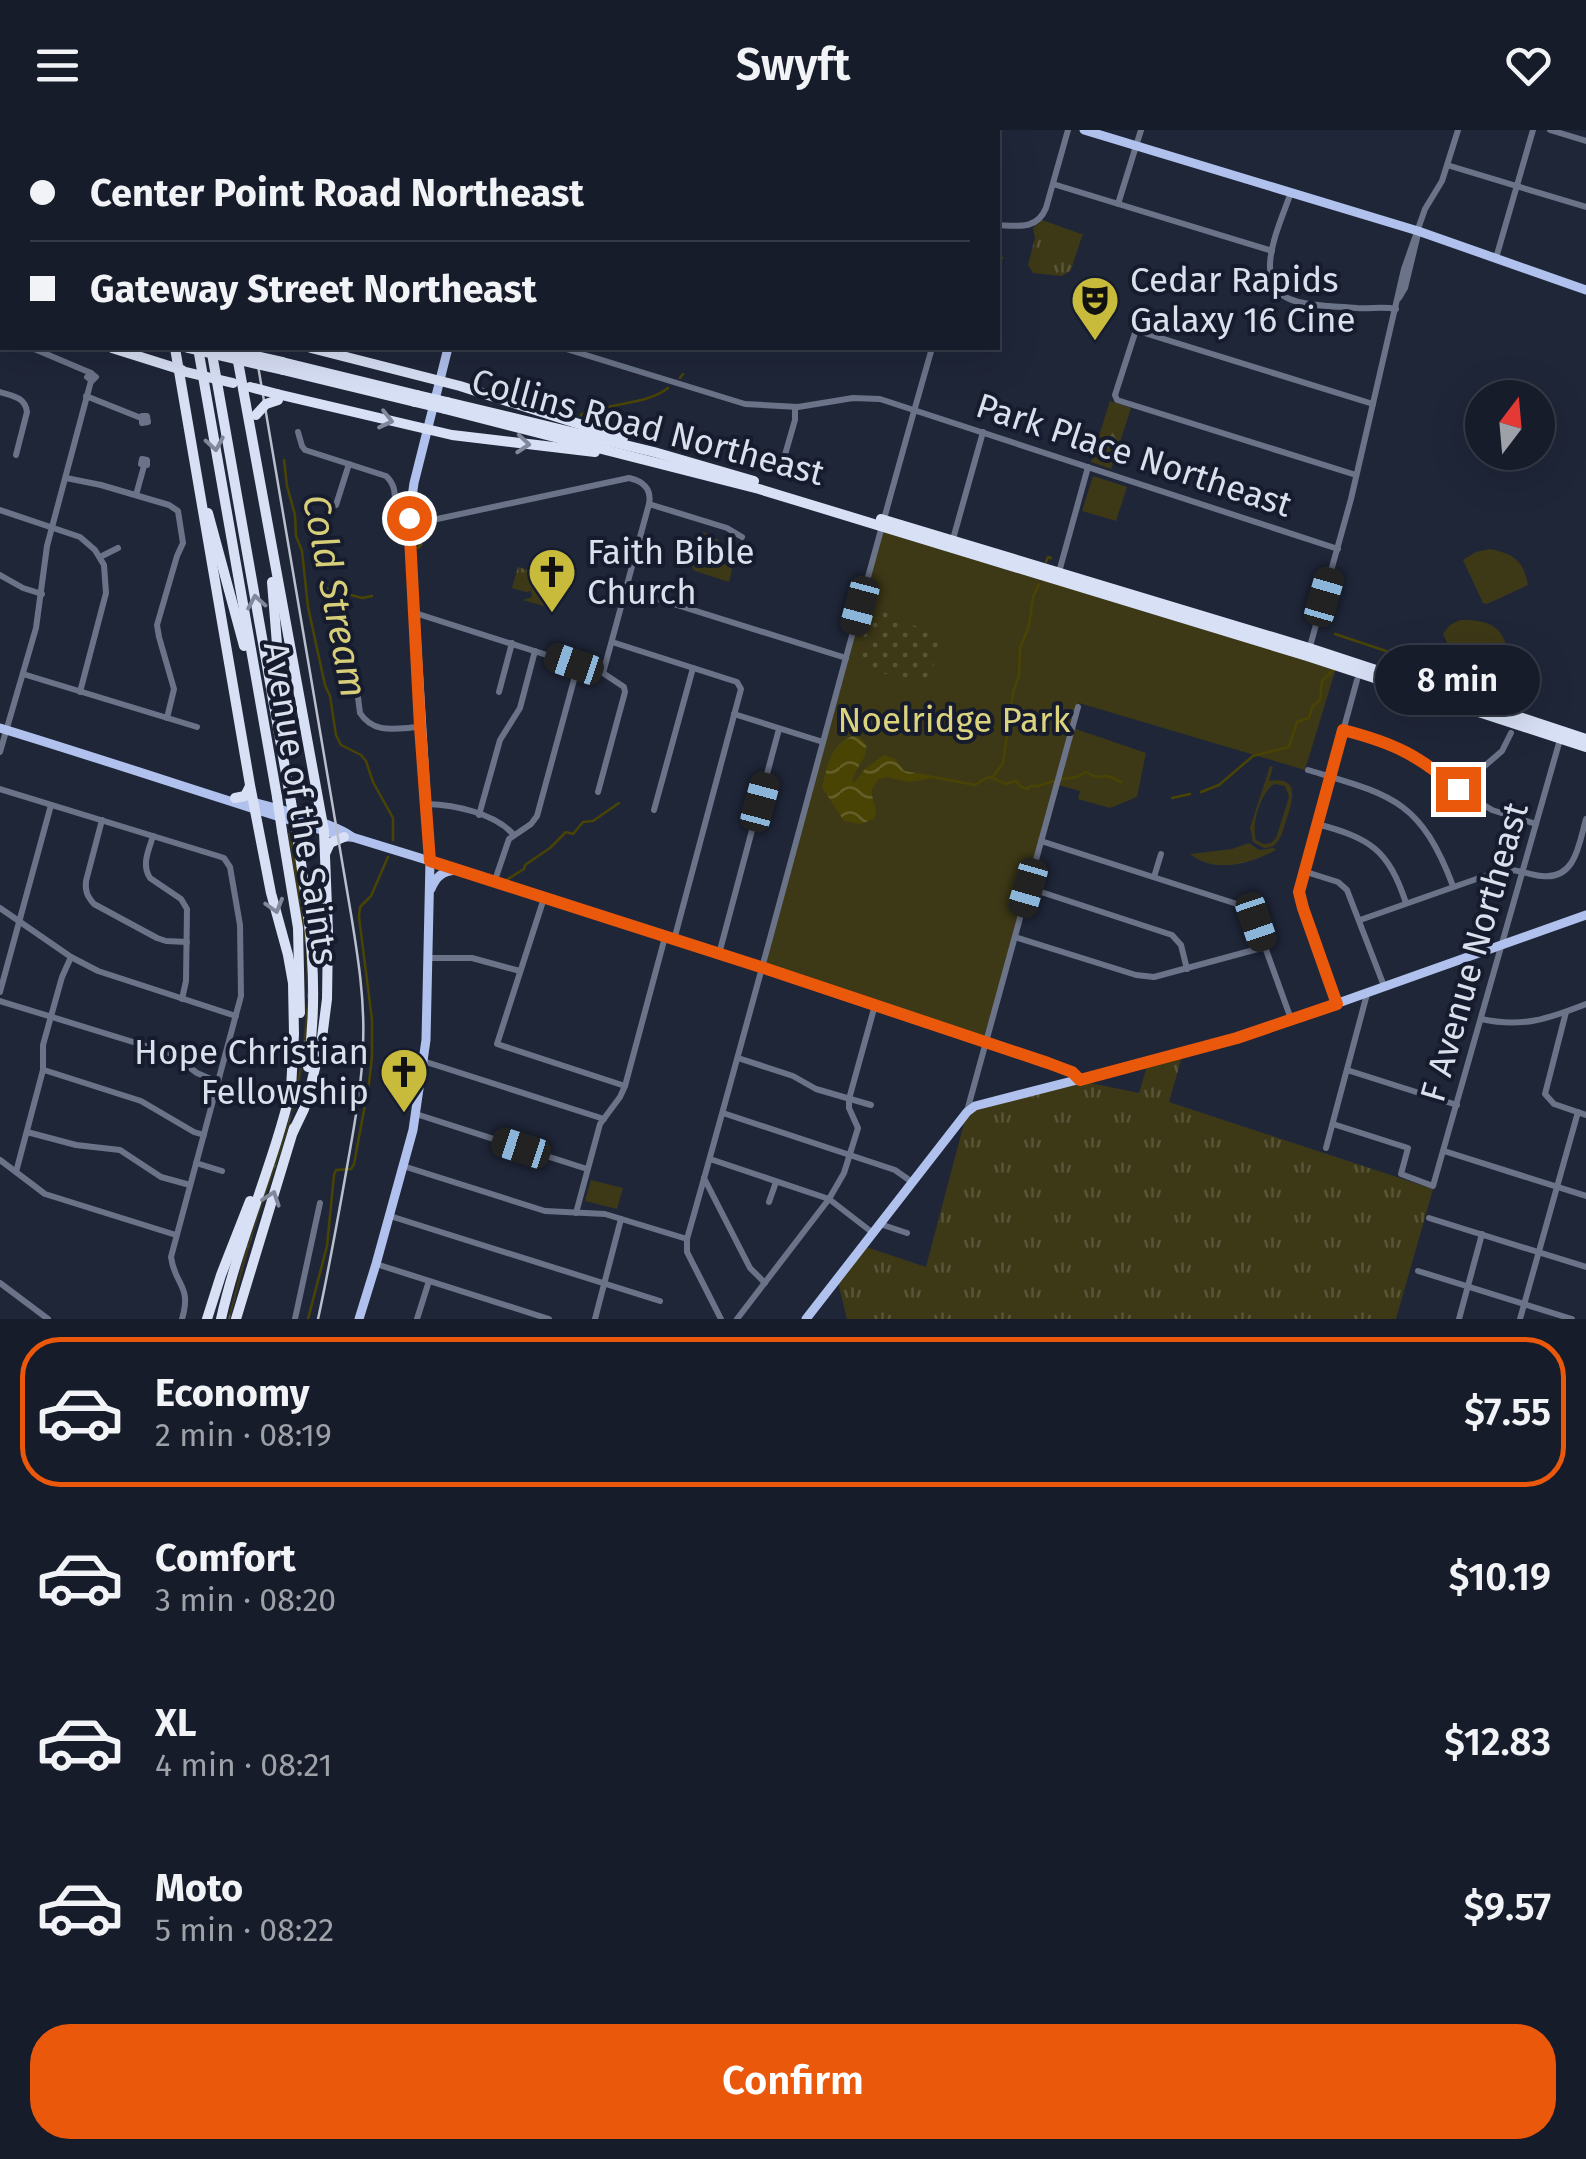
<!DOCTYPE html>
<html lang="en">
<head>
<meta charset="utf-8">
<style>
  :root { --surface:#171c2a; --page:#242936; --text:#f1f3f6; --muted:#9ea1a8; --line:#363a47; --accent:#ea580c }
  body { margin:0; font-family:"Fira Sans",sans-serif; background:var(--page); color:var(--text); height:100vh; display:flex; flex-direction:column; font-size:38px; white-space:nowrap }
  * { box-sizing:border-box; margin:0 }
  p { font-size:32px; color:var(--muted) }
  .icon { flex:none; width:55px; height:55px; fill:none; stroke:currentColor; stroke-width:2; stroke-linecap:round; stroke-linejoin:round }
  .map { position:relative; height:1189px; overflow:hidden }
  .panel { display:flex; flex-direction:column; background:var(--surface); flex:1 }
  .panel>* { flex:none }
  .guide { position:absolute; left:0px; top:0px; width:1000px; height:220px; box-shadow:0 10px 40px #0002,0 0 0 2px var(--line); display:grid; align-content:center; height:220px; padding:0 30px; background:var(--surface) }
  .needle { width:65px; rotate:16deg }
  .controls { position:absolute; left:1465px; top:250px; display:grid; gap:20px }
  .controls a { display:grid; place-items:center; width:90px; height:90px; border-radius:50%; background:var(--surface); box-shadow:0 10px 40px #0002,0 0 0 2px var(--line); font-size:50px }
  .end { position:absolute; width:45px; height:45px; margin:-22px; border:12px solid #ea580c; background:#fff; box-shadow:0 0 0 5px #fff }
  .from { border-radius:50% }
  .bubble { position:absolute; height:70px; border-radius:35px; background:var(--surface); box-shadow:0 10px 40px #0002,0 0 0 2px var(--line); font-size:32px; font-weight:600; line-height:70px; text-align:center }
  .car { position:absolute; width:30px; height:60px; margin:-30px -15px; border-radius:12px; box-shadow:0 0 8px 2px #0007; background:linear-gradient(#222 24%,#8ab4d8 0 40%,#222 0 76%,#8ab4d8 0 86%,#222 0) }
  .guide b { display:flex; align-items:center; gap:35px; height:95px; font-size:38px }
  .guide b+b { border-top:2px solid var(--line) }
  .guide i { width:25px; height:25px; background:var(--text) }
  ul { padding:18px 0 0; list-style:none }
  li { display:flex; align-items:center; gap:30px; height:150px; margin:0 20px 15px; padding:0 10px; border:5px solid transparent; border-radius:40px }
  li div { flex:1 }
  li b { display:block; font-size:38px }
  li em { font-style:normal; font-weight:600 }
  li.selected { border-color:var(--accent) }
  li>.icon { width:90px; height:90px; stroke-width:1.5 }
  .cta { display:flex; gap:20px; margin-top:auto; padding:20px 30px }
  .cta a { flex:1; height:115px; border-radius:40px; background:var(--accent); color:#fff; font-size:40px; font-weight:600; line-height:115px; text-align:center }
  header { display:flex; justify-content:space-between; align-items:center; height:130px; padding:0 30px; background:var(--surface); font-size:45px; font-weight:600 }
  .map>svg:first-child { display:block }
  .grass { fill:url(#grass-tufts) }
  .forest { fill:url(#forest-firs) }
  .park { fill:#3d3917; fill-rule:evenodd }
  .garden { fill:url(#garden-dots) }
  .water { fill:url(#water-waves) }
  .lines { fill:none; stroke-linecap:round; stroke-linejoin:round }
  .stream { stroke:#4a4404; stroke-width:2.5 }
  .minor { stroke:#6b7389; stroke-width:6 }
  .major { stroke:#b0c1ee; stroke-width:9 }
  .highway { stroke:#d8e0f6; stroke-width:10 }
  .rail { stroke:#b9bfcd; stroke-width:2.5 }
  .highway-bridge { stroke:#d8e0f6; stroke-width:10 }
  .oneway { stroke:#81889c }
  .route { stroke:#ea580c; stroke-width:12 }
  .labels { text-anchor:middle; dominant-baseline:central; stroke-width:8; stroke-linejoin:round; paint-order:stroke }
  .poi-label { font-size:35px; fill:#dbe0ed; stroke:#161c2e; text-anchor:start }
  .street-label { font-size:35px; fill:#dbe0ed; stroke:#161c2e }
  .park-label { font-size:35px; fill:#dcd37e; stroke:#161c2e }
  .water-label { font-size:38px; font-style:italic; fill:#d6ce78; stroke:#161c2e }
</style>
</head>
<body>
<header><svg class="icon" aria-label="menu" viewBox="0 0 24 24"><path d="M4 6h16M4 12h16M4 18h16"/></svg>Swyft<svg class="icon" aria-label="heart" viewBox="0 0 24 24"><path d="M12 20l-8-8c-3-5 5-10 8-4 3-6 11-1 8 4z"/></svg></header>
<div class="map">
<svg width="1586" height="1189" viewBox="0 0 1586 1189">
  <defs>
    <pattern id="grass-tufts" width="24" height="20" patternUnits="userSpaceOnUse" patternTransform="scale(2.5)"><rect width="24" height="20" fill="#3d3917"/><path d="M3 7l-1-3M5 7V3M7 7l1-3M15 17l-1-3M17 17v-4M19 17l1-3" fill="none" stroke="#585539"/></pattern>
    <pattern id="forest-firs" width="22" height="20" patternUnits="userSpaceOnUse" patternTransform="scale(2.5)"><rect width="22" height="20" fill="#3d3917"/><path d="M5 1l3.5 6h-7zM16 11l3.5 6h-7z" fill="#585539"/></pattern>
    <pattern id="garden-dots" width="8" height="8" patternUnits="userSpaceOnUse" patternTransform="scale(2.5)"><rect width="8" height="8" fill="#3d3917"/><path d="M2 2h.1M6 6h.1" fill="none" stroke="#585539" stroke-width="1.8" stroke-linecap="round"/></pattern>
    <pattern id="water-waves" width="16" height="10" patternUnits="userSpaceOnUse" patternTransform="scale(2.5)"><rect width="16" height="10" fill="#4a4404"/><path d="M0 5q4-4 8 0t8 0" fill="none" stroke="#645f29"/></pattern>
  </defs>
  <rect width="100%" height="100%" fill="#1f2638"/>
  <g class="grass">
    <path d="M1042 90 1084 105 1082 106 1071 140 1062 146 1033 143 1028 135 1035 108 1033 98Z"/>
    <path d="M518 437 570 454 568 460 557 458 554 470 558 472 555 479 523 470 532 467 531 461 526 462 512 458Z"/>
    <path d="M288 703 291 704C306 782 316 860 302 939 293 995 271 1047 254 1101 245 1130 238 1159 230 1189H228L244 1126 292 981 303 917 307 869 306 820Z"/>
    <path d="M1249 713 1259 720 1274 718 1276 720C1249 734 1215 744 1190 724L1232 719Z"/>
    <path d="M1183 923 1169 972 1433 1059 1396 1189H847L838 1152 863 1116 926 1137 967 982 1080 951 1139 963 1148 933Z"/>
  </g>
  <path class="forest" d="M1110 271 1131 278 1111 339 1091 332Z"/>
  <g class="park">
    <path d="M1093 346 1127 357 1116 391 1082 381Z"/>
    <path d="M881 396 1337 535 1305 640 1079 573 1074 591 1076 599 1146 623 1137 667 1110 678 1078 669 1080 661 1058 655 986 913 764 838Z"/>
    <path d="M703 402 711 405 729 418 732 440 729 452 695 441 692 438Z"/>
    <path d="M1490 419C1514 424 1523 430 1528 455L1487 474 1483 473 1463 430 1476 422Z"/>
    <path d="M1460 490C1488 489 1505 496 1508 526L1466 547 1462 546 1443 504 1450 495Z"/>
    <path d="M1270 636 1273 637 1269 651C1300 646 1293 669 1287 688 1284 695 1283 705 1278 711 1274 717 1271 717 1264 718L1253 712 1250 698ZM1274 654 1285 656 1289 667 1276 708 1271 713 1264 714 1256 710C1251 694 1261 663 1274 654Z"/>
    <path d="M591 1050 623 1058 617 1079 585 1071Z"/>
  </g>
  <path class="garden" d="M880 479 940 508C937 521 929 548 932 558L863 537 859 534C859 517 866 489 880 479Z"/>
  <path class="water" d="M854 605C880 616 858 632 852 650L854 653 865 639 884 625 895 629 904 641 934 646 933 648 910 652 886 647 878 649 871 661 876 681 874 689 860 694 844 691 822 657C829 632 829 617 854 605Z"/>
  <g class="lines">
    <g class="stream">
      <path d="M67 0 68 2"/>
      <path d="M236 0V2"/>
      <path d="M0 52 2 51"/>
      <path d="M998 127 1002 128"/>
      <path d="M680 248 683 244"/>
      <path d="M605 278C625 272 650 272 668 258"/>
      <path d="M581 285 585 282 591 281"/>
      <path d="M284 330 287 356 295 385 296 406 302 421 308 477 325 555 330 566 336 605 341 615 361 625 366 631 373 652 393 688V710"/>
      <path d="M418 418 421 415V412L431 404 434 397"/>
      <path d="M1046 432 1048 427 1051 428"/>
      <path d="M321 457 362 468 372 466"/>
      <path d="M1335 504 1401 526 1409 523"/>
      <path d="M1010 585 1013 563 1019 545 1020 518 1029 496 1033 467 1039 454"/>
      <path d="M933 647 975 655 988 647 993 648 1005 654 1016 651 1021 657 1028 659 1030 656H1038L1054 651"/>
      <path d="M992 648 1003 633 1009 589"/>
      <path d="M1062 649 1077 647 1086 642 1096 647 1108 646 1121 652"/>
      <path d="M1201 662 1219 655 1253 626 1289 617 1297 592 1309 588 1312 577 1320 570 1322 551 1333 540"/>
      <path d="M1172 668 1190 664"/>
      <path d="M508 749 524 739 525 735 550 718 566 702 573 704 583 692 593 691 619 673"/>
      <path d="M308 1189 327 1116 334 1045 336 1040 351 1039 354 1034 369 953 372 926V890L359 787 360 777 371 766 388 727"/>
    </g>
    <g class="minor">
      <path d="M1550 0 1586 11"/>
      <path d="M295 2 296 0"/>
      <path d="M524 2V0"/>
      <path d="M612 2V0"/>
      <path d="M702 2 703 0"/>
      <path d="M992 2 993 0"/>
      <path d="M1447 35 1586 77"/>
      <path d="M1053 54 1272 121"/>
      <path d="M1291 62C1281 93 1247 157 1295 171 1314 177 1338 176 1357 178 1371 179 1383 176 1396 179"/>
      <path d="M1118 74 1141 0"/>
      <path d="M998 95C1018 96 1037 100 1046 78L1068 0"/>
      <path d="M1496 128 1533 0"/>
      <path d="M1399 168 1405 158 1418 104"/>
      <path d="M0 204 2 205"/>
      <path d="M32 218 91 243"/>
      <path d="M563 218 745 274 798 277 853 268 880 269 1338 419"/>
      <path d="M91 243 96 247 92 251 87 247Z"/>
      <path d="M0 262C13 266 25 267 27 282L16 325"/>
      <path d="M86 266 141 288"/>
      <path d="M142 286H147L148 292 142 293Z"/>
      <path d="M298 302 302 316 305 320 386 346C400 359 392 372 397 388H409"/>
      <path d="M142 329 147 330V335L141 334Z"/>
      <path d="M780 342 795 290V277"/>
      <path d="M1356 345 1117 270 1115 265 1135 203 1138 201 1373 274"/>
      <path d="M66 348 101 355 169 375 178 381 183 413 177 426 157 495 159 507 174 559 167 588"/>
      <path d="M136 365 144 336"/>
      <path d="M331 378 336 375 349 334"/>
      <path d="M0 380 80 407 95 420 104 435 106 463 80 562"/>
      <path d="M409 395 629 348C643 351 652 359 649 374"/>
      <path d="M953 409 983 302"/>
      <path d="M100 427 118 418"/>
      <path d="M1059 442 1088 337"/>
      <path d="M0 445 23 458 42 464"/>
      <path d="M626 459 846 528"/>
      <path d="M415 483 603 543 624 557 625 562 598 662"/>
      <path d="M612 512 737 552 741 559 674 810"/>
      <path d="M348 518 353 527 360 583C374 605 397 598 420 597"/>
      <path d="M1309 520 1351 369 1404 139 1425 79 1442 51 1458 0"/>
      <path d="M603 543 649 374 727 398 742 407"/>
      <path d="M23 544 197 597"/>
      <path d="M499 562 512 513"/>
      <path d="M734 584 823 612"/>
      <path d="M1343 600 1400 617 1430 635 1458 659 1492 680 1536 694"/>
      <path d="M0 622 36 498 47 416 91 251"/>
      <path d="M1308 640C1391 665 1420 669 1453 756"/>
      <path d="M0 659 218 726 224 728 230 737 240 795 241 866 171 1127C175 1156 192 1155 182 1189"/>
      <path d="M1458 659 1502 621 1511 603"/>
      <path d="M427 674C455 675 494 683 513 704"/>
      <path d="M654 680 693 538"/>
      <path d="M479 685 500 610 520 578 535 521"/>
      <path d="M102 690 86 751C85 761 87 766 94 774L157 808 166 811 187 812"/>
      <path d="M1317 694C1370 708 1388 719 1406 773"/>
      <path d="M153 706C149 720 141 734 150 748L181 769 187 779 186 851 182 869"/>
      <path d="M1041 711 1237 774 1247 780 1256 792 1291 889"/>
      <path d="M430 731 764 838 1048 933 1072 942 1080 949"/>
      <path d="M1303 741 1338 752 1347 760 1384 856"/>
      <path d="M1154 747 1161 724"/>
      <path d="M494 753 509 709 531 694 537 686 578 535"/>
      <path d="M1029 758 1172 805 1181 815 1187 839"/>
      <path d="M544 768 497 914 625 956"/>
      <path d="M0 778 71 827 98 841 236 886"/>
      <path d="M1360 790 1502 740C1517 738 1528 745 1542 746 1576 750 1579 713 1586 689"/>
      <path d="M1015 807 1136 845 1154 847 1265 817"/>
      <path d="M719 824 779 599"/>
      <path d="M429 828H472L520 841"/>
      <path d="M0 862 51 675"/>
      <path d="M0 871 172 924 197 943 218 952"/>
      <path d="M1337 874 1301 773 1299 762 1357 550"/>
      <path d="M1566 882 1545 964 1554 974 1586 985"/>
      <path d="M1481 889C1522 898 1548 889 1586 874"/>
      <path d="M738 928 793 946 816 959 871 975"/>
      <path d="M423 931 604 989"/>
      <path d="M44 940 141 971 194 1002 204 1005"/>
      <path d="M1347 940 1457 975"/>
      <path d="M967 981 1078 577"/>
      <path d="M723 983 895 1040 912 1052"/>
      <path d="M416 984 587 1039"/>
      <path d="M1333 994 1408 1018 1401 1044 1433 1056 1561 606"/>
      <path d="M27 1002 76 1015 120 1020 161 1047 190 1055"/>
      <path d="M1326 1018 1367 864"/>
      <path d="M1444 1021 1586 1066"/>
      <path d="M710 1029 829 1069 873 1103"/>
      <path d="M0 1030 45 1064 176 1105"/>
      <path d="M196 1033 222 1041"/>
      <path d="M403 1036 545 1081 605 1084 687 1109"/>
      <path d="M16 1042 43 940V915L62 847 71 827"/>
      <path d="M704 1048 750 1138 765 1153"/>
      <path d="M769 1072 776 1052"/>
      <path d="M576 1083 600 994 620 967 625 956 665 807"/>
      <path d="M390 1086 660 1171"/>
      <path d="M1429 1088 1586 1137"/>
      <path d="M880 1094 907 1103"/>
      <path d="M376 1134 549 1189"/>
      <path d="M1418 1141 1572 1189"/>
      <path d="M0 1153 48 1189"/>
      <path d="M295 1189 320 1073"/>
      <path d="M417 1189 429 1151"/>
      <path d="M595 1189 621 1089"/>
      <path d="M721 1189 687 1122V1109C771 813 847 514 932 218"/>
      <path d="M737 1189 829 1069 844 1043 858 998 849 978V969L875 875"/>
      <path d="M1459 1189 1482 1104"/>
      <path d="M1520 1189 1578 982"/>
    </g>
    <g class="major">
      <path d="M1084 0 1418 101 1586 160"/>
      <path d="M507 2 508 0"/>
      <path d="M0 598C115 633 229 672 344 707H352"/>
      <path d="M248 671C271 677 336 693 352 707L430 731"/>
      <path d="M431 759C436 746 443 741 457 740"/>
      <path d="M359 1189 376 1134 413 1000 426 910 430 731 409 388 414 353 448 218"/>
      <path d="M806 1189 967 982 975 976 1237 909 1586 785"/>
    </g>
    <g class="highway">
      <path d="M148 0V2"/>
      <path d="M160 0 161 2"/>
      <path d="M174 0V2"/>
      <path d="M185 0V2"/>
      <path d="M216 0V2"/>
      <path d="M205 2 206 0"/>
      <path d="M0 137 2 138"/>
      <path d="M0 145 2 146"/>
      <path d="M0 159 2 161"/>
      <path d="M112 218 182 240"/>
      <path d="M175 218 250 655 271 763 288 825 293 853 294 904 291 959"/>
      <path d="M198 218 277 667"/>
      <path d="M211 218 291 672"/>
      <path d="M311 218 460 256 623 308"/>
      <path d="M237 226 324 701 328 803 327 869 322 908 310 959 304 979 293 1002"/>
      <path d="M282 232 417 265"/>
      <path d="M283 240 415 272"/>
      <path d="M277 264 452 305 595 322"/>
      <path d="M447 272 654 322 754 351"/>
      <path d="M445 279 759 359 1307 526 1586 617"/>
      <path d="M208 383 244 516"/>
      <path d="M881 389 1309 518 1586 609"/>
      <path d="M272 452 283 589"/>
      <path d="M235 668 245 666 250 656"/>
      <path d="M282 701 298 798 300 883"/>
      <path d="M297 705C309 788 320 853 308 937"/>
      <path d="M325 724 330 713 344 707"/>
      <path d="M207 1189 221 1145 250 1071"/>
      <path d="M221 1189C239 1109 274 1034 292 955"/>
      <path d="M236 1189 294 998"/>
    </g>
    <g class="rail">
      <path d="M227 0V2"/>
      <path d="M255 218 351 784C358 827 365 870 363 915 362 956 354 997 347 1037 338 1088 329 1139 318 1189"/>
    </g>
    <g class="highway-bridge">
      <path d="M188 218 283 240"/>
      <path d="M220 218 282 232"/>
      <path d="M186 242 233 253"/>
      <path d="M250 257 277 264"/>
      <path d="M417 265 447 272"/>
      <path d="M415 272 445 279"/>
      <path d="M256 285 266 274 278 270"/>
      <path d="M277 667 282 701"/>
      <path d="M291 672 297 705"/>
    </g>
  </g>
  <defs><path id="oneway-chevron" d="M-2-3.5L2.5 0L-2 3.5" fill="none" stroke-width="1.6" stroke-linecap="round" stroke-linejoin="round" transform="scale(2.5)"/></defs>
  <g class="oneway">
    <use href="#oneway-chevron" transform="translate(386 290) rotate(13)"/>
    <use href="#oneway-chevron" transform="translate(215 314) rotate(80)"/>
    <use href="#oneway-chevron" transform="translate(523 314) rotate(5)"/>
    <use href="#oneway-chevron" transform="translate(256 472) rotate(-100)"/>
    <use href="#oneway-chevron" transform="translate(275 776) rotate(74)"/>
    <use href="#oneway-chevron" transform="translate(272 1068) rotate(-71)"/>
  </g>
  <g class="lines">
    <path class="route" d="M409 388 420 597 430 731 764 838 1048 933 1072 942 1080 950 1237 908 1337 874 1303 778 1299 762 1343 600C1394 613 1418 625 1458 659"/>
  </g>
  <defs>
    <g id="theatre-pin" transform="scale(2.5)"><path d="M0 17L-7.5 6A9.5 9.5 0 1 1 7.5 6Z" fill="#c8bb3b" stroke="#161c2e"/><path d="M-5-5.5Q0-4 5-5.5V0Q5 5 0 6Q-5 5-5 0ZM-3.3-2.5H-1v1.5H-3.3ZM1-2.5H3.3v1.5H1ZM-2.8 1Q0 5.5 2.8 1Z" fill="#111"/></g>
    <g id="church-pin" transform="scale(2.5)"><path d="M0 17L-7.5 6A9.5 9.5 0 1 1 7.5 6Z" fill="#c8bb3b" stroke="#161c2e"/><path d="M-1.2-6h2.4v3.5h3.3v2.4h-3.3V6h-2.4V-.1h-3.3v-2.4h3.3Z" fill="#111"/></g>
  </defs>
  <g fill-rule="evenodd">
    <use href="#theatre-pin" x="1095" y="170"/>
    <use href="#church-pin" x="552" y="442"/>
    <use href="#church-pin" x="404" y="942"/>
  </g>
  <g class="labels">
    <g class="poi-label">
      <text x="1130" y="150">Cedar Rapids<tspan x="1130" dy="40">Galaxy 16 Cine</tspan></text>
      <text x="587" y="422">Faith Bible<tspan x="587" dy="40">Church</tspan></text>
      <text x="369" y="922" text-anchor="end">Hope Christian<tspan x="369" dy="40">Fellowship</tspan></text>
    </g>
    <g class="street-label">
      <text transform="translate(648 297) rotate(15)">Collins Road Northeast</text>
      <text transform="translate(1134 325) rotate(18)">Park Place Northeast</text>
      <text transform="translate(301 673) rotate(81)">Avenue of the Saints</text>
      <text transform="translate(1474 822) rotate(-74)">F Avenue Northeast</text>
    </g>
    <g class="park-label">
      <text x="954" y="590">Noelridge Park</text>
    </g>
    <g class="water-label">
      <text transform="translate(335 466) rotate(79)">Cold Stream</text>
    </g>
  </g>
</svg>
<div class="controls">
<a><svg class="needle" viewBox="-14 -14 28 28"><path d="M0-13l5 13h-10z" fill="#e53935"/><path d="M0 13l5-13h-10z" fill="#9ea1a8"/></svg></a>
</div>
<i class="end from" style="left:409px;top:388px"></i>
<i class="end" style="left:1458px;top:659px"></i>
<div class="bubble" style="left:1375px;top:515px;width:165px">8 min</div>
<i class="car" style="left:1324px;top:467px;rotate:16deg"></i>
<i class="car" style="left:860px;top:476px;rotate:195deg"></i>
<i class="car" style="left:574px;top:534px;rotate:289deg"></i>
<i class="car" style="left:760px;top:672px;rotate:15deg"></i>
<i class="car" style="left:1028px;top:758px;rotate:196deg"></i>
<i class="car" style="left:1256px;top:792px;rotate:161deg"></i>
<i class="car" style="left:521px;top:1018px;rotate:288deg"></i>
<div class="guide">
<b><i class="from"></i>Center Point Road Northeast</b>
<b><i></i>Gateway Street Northeast</b>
</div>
</div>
<section class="panel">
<ul>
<li class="selected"><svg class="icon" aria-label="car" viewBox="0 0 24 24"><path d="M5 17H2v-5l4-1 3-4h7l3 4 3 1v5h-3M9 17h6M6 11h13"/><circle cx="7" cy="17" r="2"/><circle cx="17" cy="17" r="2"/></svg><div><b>Economy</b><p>2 min · 08:19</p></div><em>$7.55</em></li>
<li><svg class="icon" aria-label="car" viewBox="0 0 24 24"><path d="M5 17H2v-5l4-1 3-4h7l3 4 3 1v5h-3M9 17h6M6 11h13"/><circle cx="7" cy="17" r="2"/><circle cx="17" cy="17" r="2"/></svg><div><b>Comfort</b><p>3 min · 08:20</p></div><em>$10.19</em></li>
<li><svg class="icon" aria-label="car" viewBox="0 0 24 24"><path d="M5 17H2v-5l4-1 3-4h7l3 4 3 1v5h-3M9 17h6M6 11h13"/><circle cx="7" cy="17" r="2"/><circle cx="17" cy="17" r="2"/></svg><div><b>XL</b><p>4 min · 08:21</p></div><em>$12.83</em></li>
<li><svg class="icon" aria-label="car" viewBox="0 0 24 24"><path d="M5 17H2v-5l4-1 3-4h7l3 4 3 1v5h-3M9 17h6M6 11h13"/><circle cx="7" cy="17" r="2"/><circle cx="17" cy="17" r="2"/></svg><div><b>Moto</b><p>5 min · 08:22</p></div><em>$9.57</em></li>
</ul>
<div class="cta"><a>Confirm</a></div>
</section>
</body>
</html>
